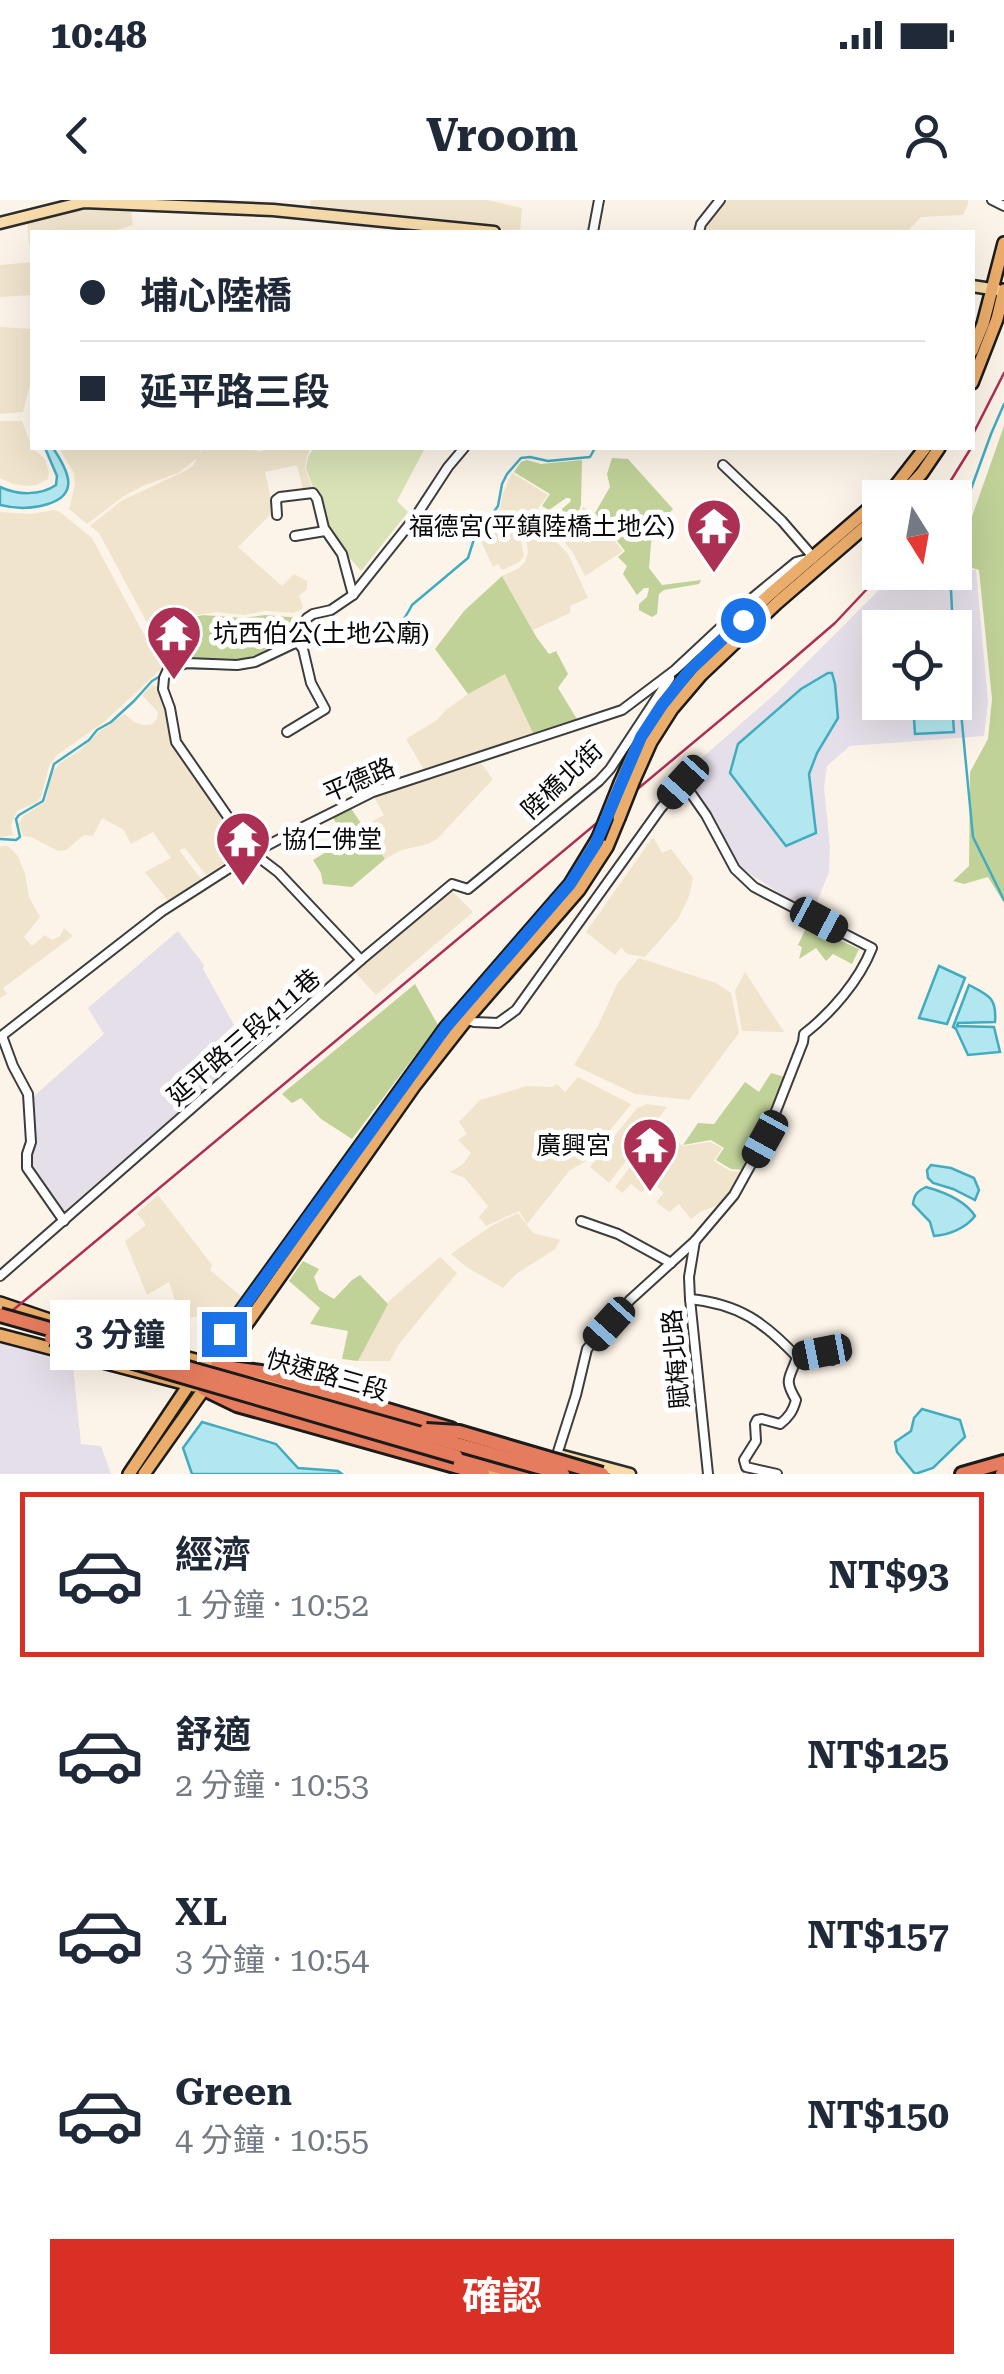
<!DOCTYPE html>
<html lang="zh-TW">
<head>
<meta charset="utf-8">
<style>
  :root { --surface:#fff; --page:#f6f6f7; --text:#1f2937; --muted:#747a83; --line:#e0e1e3; --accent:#d93025 }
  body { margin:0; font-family:"Roboto Serif","Noto Sans TC",serif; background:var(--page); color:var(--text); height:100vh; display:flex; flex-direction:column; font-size:38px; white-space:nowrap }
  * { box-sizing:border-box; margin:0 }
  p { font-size:32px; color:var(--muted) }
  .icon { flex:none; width:55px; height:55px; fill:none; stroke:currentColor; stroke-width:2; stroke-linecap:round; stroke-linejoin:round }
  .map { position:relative; height:1274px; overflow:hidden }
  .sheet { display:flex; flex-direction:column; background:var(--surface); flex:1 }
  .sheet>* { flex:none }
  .guide { position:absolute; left:30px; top:30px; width:945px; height:220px; border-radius:0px; box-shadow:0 10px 40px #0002; display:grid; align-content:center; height:220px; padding:0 50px; background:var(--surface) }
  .needle { width:65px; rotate:169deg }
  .fabs { position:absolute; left:862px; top:280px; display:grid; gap:20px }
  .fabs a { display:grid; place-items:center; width:110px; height:110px; border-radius:0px; background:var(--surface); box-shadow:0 10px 40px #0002; font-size:50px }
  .end { position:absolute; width:45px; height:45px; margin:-22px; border:12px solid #1a73e8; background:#fff; box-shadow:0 0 0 5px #fff }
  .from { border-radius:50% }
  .bubble { position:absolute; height:70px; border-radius:0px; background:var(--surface); box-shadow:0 10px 40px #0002; font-size:32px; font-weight:700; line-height:70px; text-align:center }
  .car { position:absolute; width:30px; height:60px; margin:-30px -15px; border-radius:12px; box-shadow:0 0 8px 2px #0007; background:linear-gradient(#222 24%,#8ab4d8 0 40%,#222 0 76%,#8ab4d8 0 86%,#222 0) }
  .guide b { display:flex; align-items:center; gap:35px; height:95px; font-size:38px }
  .guide b+b { border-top:2px solid var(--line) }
  .guide i { width:25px; height:25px; background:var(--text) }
  ul { padding:18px 0 0; list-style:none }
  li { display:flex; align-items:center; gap:30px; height:165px; margin:0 20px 15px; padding:0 30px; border:5px solid transparent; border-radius:0px }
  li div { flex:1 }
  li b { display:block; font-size:38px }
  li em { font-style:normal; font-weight:700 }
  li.active { border-color:var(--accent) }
  li>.icon { width:90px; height:90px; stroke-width:1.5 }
  .primary-button { display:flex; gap:20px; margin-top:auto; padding:20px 50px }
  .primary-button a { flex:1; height:115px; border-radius:0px; background:var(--accent); color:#fff; font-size:40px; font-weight:700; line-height:115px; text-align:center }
  .status { display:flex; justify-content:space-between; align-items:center; height:70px; padding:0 50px; background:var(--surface); direction:ltr }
  .status svg { height:28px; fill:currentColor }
  header { display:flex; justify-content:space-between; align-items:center; height:130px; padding:0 50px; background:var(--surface); font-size:45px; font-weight:700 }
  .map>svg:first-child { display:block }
  .industrial { fill:#e5dfe9; fill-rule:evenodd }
  .farmland { fill:#f0e4cc }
  .green { fill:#d9e3b7 }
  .forest { fill:#c0d298 }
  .water { fill:#b3e7ef; stroke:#41abbf; stroke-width:2.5 }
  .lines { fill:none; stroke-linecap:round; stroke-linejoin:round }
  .stream { stroke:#41abbf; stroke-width:2.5 }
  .street-casing { stroke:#3d3d3d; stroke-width:12 }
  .secondary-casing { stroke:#2c2c2c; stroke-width:15 }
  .primary-casing { stroke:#1b1b1b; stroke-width:16 }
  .highway-casing { stroke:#1b1b1b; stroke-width:18 }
  .street { stroke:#fff; stroke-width:8 }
  .secondary { stroke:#f7dcaa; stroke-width:10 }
  .primary { stroke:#ebad6b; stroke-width:11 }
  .highway { stroke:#e67c5e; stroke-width:12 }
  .rail { stroke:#ac3054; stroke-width:2.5 }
  .primary-bridge-casing { stroke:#1b1b1b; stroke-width:16; stroke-linecap:butt }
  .highway-bridge-casing { stroke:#1b1b1b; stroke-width:18; stroke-linecap:butt }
  .primary-bridge { stroke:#ebad6b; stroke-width:11 }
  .highway-bridge { stroke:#e67c5e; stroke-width:12 }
  .route { stroke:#1a73e8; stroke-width:12 }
  .labels { text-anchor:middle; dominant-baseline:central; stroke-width:10; stroke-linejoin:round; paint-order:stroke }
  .poi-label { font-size:25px; fill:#0a0a0a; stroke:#fff; text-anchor:end }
  .street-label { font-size:25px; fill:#0a0a0a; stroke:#fff }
</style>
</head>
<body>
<div class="status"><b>10:48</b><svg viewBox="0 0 49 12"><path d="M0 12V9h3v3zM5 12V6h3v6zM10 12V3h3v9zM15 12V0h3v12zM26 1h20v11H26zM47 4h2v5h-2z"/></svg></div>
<header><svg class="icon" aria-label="back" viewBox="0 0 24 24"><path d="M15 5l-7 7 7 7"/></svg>Vroom<svg class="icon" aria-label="person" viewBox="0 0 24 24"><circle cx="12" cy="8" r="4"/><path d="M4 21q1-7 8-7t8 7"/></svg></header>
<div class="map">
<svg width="1004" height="1274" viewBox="0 0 1004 1274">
  <rect width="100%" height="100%" fill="#fdf4e9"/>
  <g class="industrial">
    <path d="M976 370 988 502 984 536 850 546 827 566 824 587 830 647 829 672 814 709 803 708 739 667 708 616 680 577 776 493 895 374ZM880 428H955V502H880Z"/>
    <path d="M178 731 204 765 203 769 234 825 244 857 64 1011 32 967 31 957 36 943 34 896 104 834 88 808Z"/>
    <path d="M0 1140 72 1157 81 1244 101 1246 111 1274H0Z"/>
  </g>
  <g class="farmland">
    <path d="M311 0H488L522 8 520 32 309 10Z"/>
    <path d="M726 0H968V4L963 15 921 17 907 32H705L710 20Z"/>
    <path d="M93 5 131 10 133 25 110 32H32V44L29 45 27 19Z"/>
    <path d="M32 62V95L0 97V65Z"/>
    <path d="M0 127 32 129V177L23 212 0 214Z"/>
    <path d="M0 221H22L32 248 45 259 49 272 48 279 36 285 27 286 13 284 0 278Z"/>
    <path d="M59 248H202L199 255 204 248H246L260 252 266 249 254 248H311L307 256 305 268 312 288 303 290 297 265 265 272 271 299 270 315 238 347 282 386 294 374 307 381V389L299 396 303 406 301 410 293 413 266 411 244 415 216 412 185 417 152 432 99 333 90 326 121 301 185 271 193 266 197 258 178 273 145 285 124 296 87 324 69 309 75 284 74 273Z"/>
    <path d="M512 273 548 295 532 316 521 309 518 326 524 356 519 362 502 370 498 364 493 367 480 339 491 320 496 325 516 335 492 319 500 308 503 293Z"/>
    <path d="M583 306 597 319 623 351 585 376 573 353 555 330 560 326 576 322Z"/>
    <path d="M54 310 60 312 92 338 162 468 104 522 57 555 49 566 41 597 35 603 17 611 11 625 13 635 0 637V312L31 314Z"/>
    <path d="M536 320 568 354 588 398 570 406V413L533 430 502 376 519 368 525 362 528 352 525 332Z"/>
    <path d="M505 474 533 533 424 570 406 539 437 520 446 510 468 494Z"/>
    <path d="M152 485 160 487 171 544 245 651 206 675 185 648 179 650 201 679 168 701 145 672 171 658 153 632 131 644 124 630 102 618 93 636 84 635 66 650 58 651 31 637 23 636 19 624 23 616 45 602 52 573 60 563 79 551 99 532 124 514 136 523 144 525 152 524 157 519 158 512 142 495Z"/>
    <path d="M480 562 493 579 437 639 428 644 402 650 385 659 364 626 384 615 373 595Z"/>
    <path d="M653 637 662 653 671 649 693 678 689 696 678 719 645 757 627 754 621 747 615 755 586 732Z"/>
    <path d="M3 646H8L18 656 25 674 29 697 40 717 24 737 32 746 45 735 52 740 60 736 64 728 73 736 3 788 7 794 0 798V647Z"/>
    <path d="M451 690 473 712 376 795 353 770Z"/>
    <path d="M639 758 716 783 731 793 739 833 689 900 635 894 574 865 599 824 617 784Z"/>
    <path d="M745 772 784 832 742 831 735 791Z"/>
    <path d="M578 877 631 904 585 962 570 970 527 1024 519 1011 486 1026 479 1017 488 1006 465 978 450 972 463 964 471 953 458 940 467 934 459 922 480 900 527 886 552 887 557 884 565 892Z"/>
    <path d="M647 904 667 907 609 983 590 967 637 908Z"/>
    <path d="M659 929 683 946 710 942 722 948 714 961 730 971 743 972 723 1003 700 1012 691 1019 679 1004 669 1012 656 1002 664 993 653 983 641 992 631 984 622 993 615 987Z"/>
    <path d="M158 995 212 1065 210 1070 242 1097 218 1129 216 1114 181 1119 169 1082 147 1095 125 1041 146 1025 137 1013Z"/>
    <path d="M518 1013 533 1033 560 1040 555 1049 515 1075 503 1088 468 1068 451 1054 491 1026Z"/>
    <path d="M440 1057 457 1073 399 1144 390 1161H358L389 1101Z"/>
  </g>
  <path class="green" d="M314 248H425L397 301 408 312 361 371 330 335 306 268 308 257Z"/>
  <g class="forest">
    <path d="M1004 226V703L988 677 964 684 953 681 969 666 970 572 988 539 992 499 979 370 962 365 963 342Z"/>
    <path d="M612 258 628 259 673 309 652 332 649 368 662 385 701 380 699 384 664 390 659 394 657 414 652 417 639 410V404L647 397 649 388H644L637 395 623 374 627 366 618 357 625 351 595 313 610 287 607 274Z"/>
    <path d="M527 260 541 264 582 260 581 305 575 321 559 324 555 322 553 317 571 301 570 298H566L549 310 542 306 550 294 514 272 521 262Z"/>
    <path d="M502 376 537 438 549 454 556 451 568 474 558 488 577 519 533 533 505 474 468 494 435 449 464 411Z"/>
    <path d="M203 415 244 418 265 415 301 418 289 439 257 455 235 461 183 460 168 463 154 435 186 419Z"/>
    <path d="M350 607 385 659 352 687 323 684 321 673 313 660 346 640 332 616Z"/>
    <path d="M807 726 859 749 852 764 833 754 826 761 816 748 799 759 802 747 798 745Z"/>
    <path d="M415 784 438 825 352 939 321 919 301 898 292 903 282 894Z"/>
    <path d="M771 873 785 877 759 942 744 970 731 969 716 960 724 948 711 940 683 945 698 923 714 924 745 882 759 892Z"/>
    <path d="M303 1061 319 1069 314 1077 319 1090 334 1099 352 1080 360 1075 388 1104 358 1161 342 1159 348 1131 310 1124 320 1108 289 1081Z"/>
  </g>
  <g class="water">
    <path d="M45 248H53C67 269 81 294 48 304 32 309 16 309 0 305V287C17 295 40 296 56 285L57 276Z"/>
    <path d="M828 473H832L835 484 838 518 817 553 809 574 816 633 786 646 730 573 738 544 801 489Z"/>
    <path d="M913 503H952L954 532 915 534Z"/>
    <path d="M939 766 965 778 947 824 919 818Z"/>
    <path d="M969 785C988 795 997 797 995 822L958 823 957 826 994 827 1000 852 968 855 956 829 953 827Z"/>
    <path d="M931 965 951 968 974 978 979 990 975 1000 953 989 933 983 928 978 927 970Z"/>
    <path d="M926 987C944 992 965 1000 975 1016 966 1028 949 1035 934 1036L930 1022 913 1004C914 994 918 991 926 987Z"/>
    <path d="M922 1209 960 1220 965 1237 933 1268 915 1274 897 1252 895 1242 911 1231 914 1218Z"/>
    <path d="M202 1222 276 1244 298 1268 338 1271 342 1274H192L183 1248Z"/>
  </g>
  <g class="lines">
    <g class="stream">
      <path d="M955 333 991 234 1004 204"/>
      <path d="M950 372 953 428"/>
      <path d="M304 443 346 433 373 441C392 436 403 423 412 405L468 358 474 339 498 306 502 284 507 274 521 258 530 257 548 261 590 257 595 248"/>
      <path d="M955 450 973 637 1004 700"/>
      <path d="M184 468 231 469 246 468"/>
      <path d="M0 639 16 640 20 637 16 619 19 615 43 601 54 564 89 540 97 530 111 522 134 501 152 481 162 475"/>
    </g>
    <g class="street-casing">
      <g id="street">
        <path d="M992 0 1004 6"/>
        <path d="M593 32 599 0"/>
        <path d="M699 32 701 24 720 0"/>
        <path d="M723 265 782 321 814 358"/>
        <path d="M277 315 276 300 280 297 313 293 317 299 324 328 342 354 353 395"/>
        <path d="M295 336 325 331"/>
        <path d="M287 532 325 509 311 483 303 449 295 439"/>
        <path d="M361 760 278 672 253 653 176 542 170 508 163 489 164 478 168 469 187 463 237 465 255 462 293 444 307 418 313 414 331 410 353 395 416 316 448 267 464 248"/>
        <path d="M464 819 474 822 498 823 516 810 661 608 683 582 706 615 735 669 754 687 872 748C859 781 831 813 804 834L803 842 765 939 734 995 695 1041 630 1100 587 1149 576 1195 555 1261"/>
        <path d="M2 836 13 866 28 894 31 942 27 954V968L64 1021"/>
        <path d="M0 837 161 712 253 653 293 632 373 592 622 510 675 470 751 399 796 362 807 359"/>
        <path d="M581 1021 618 1034 671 1063"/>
        <path d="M695 1041 689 1077 690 1099 708 1274"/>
        <path d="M0 1076 361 760 452 684 468 689 599 581 610 569 670 478"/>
        <path d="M690 1099C739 1104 764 1122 797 1157L822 1153 832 1160"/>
        <path d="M777 1274 746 1267 744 1260 756 1241 755 1224 757 1220 762 1219 780 1224C789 1217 793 1211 796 1200 783 1178 790 1179 797 1157"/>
      </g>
    </g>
    <g class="secondary-casing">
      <g id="secondary">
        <path d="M0 23 84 2 273 10 494 32"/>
        <path d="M972 86 998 90"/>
        <path d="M563 1256 630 1274"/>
      </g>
    </g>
    <g class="primary-casing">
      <g id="primary">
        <path d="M972 151 983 124 1004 43"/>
        <path d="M972 183 997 119 1004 90"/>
        <path d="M882 298 897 284 925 248"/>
        <path d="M899 298 922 273 939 248"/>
        <path d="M634 580 651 542 672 509 701 475 777 403 880 314"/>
        <path d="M620 583 641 537 661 505 690 470 770 394 880 299"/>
        <path d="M0 1103 79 1130 211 1164"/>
        <path d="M0 1135 194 1186"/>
        <path d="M243 1174 432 1230"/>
        <path d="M476 1267 498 1274"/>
        <path d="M129 1274 204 1162 446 827 570 684 598 638"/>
        <path d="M144 1274 204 1189 217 1166 415 885 466 820 579 690 607 647 619 618"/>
      </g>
    </g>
    <g class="highway-casing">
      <g id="highway">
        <path d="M217 1166 261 1172 451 1229"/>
        <path d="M204 1189 237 1205 483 1274"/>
        <path d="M456 1256 525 1274"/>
        <path d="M962 1274 1004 1262"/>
        <path d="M1002 1274 1004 1273"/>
      </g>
    </g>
    <use href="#street" class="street"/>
    <use href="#secondary" class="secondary"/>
    <use href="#primary" class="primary"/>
    <use href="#highway" class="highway"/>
    <g class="rail">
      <path d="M972 236 1004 173"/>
      <path d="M940 298 971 248"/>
      <path d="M0 1121 785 466 835 423 883 372"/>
    </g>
    <g class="primary-bridge-casing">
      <g id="primary-bridge">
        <path d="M619 618 634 580"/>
        <path d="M598 638 620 583"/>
      </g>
    </g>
    <g class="highway-bridge-casing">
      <g id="highway-bridge">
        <path d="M0 1115 563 1274"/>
        <path d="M51 1138 456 1256"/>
        <path d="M426 1230 459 1232 602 1274"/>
      </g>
    </g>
    <use href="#primary-bridge" class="primary-bridge"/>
    <use href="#highway-bridge" class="highway-bridge"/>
  </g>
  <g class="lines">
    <path class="route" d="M224 1134 446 827 570 684 595 645 641 537 662 505 690 470 743 420"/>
  </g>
  <defs>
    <g id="temple-pin" transform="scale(2.875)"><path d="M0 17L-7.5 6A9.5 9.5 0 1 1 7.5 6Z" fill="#ac3054" stroke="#fff"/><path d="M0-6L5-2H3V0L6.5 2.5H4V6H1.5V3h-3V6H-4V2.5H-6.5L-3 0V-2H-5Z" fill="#fff"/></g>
  </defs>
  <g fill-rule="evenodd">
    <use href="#temple-pin" x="714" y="326"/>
    <use href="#temple-pin" x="174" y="433"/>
    <use href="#temple-pin" x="243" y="639"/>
    <use href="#temple-pin" x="650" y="945"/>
  </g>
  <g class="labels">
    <g class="poi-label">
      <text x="675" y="326">福德宮(平鎮陸橋土地公)</text>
      <text x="213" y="433" text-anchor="start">坑西伯公(土地公廟)</text>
      <text x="282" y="639" text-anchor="start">協仁佛堂</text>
      <text x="611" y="945">廣興宮</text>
    </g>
    <g class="street-label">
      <text transform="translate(359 580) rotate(-23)">平德路</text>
      <text transform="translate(562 580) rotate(-43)">陸橋北街</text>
      <text transform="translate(244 837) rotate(-41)">延平路三段411巷</text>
      <text transform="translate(676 1159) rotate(-95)">賦梅北路</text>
      <text transform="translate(327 1175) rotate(16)">快速路三段</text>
    </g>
  </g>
</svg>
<div class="fabs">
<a><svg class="needle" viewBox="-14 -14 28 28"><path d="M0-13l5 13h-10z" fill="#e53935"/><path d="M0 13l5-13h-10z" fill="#747a83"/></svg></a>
<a><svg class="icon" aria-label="locate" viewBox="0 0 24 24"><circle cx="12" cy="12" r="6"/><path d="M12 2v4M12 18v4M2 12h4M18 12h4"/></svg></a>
</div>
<i class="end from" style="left:743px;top:420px"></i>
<i class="end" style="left:224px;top:1134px"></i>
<div class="bubble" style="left:50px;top:1100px;width:140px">3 分鐘</div>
<i class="car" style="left:683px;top:582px;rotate:222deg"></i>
<i class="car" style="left:819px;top:720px;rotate:118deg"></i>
<i class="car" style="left:765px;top:939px;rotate:209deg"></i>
<i class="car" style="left:609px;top:1124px;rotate:222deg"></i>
<i class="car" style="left:822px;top:1152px;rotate:259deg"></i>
<div class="guide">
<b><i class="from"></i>埔心陸橋</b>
<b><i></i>延平路三段</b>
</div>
</div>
<section class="sheet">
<ul>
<li class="active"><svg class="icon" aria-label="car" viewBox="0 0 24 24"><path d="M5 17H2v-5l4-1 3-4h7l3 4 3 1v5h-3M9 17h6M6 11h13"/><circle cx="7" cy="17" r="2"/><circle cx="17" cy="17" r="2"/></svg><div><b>經濟</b><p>1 分鐘 · 10:52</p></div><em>NT$93</em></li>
<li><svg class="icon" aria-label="car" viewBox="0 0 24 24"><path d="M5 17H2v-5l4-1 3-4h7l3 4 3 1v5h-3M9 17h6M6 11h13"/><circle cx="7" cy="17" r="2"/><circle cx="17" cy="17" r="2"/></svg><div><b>舒適</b><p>2 分鐘 · 10:53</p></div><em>NT$125</em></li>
<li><svg class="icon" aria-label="car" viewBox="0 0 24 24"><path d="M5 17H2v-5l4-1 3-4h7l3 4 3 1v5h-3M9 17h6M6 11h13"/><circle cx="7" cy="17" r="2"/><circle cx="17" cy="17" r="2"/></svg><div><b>XL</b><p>3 分鐘 · 10:54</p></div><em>NT$157</em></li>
<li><svg class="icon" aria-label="car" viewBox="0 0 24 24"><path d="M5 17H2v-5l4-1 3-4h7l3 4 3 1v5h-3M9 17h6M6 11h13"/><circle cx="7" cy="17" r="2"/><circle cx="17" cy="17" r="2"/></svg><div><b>Green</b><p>4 分鐘 · 10:55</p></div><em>NT$150</em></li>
</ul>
<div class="primary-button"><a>確認</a></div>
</section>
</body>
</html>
